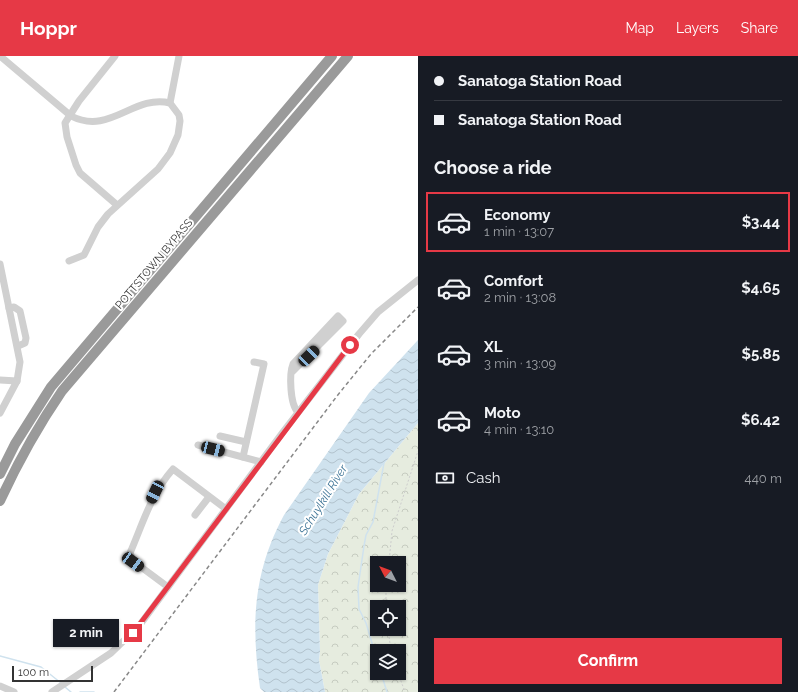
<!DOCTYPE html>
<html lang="en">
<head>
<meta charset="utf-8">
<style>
  :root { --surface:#171b24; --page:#20242c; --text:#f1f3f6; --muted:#9ea1a6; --line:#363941; --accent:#e63946 }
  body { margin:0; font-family:Raleway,sans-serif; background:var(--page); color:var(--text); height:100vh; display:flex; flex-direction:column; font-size:15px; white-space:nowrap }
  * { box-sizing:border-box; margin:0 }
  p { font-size:13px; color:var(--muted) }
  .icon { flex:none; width:22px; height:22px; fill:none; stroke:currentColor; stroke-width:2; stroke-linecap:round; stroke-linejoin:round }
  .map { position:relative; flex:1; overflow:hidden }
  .drawer { display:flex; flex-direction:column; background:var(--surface); width:380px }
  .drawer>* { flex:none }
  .guide { display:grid; align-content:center; height:88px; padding:0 16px; background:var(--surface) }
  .needle { width:26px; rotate:312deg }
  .fabs { position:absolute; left:370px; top:500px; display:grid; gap:8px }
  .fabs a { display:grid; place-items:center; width:36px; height:36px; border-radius:0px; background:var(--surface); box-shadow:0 1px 3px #0004; font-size:20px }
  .scale { position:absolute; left:12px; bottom:10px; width:81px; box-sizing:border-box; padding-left:4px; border:2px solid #333; border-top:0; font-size:11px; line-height:14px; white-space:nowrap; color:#333; -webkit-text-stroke:3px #fff; paint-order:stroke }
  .end { position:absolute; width:18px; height:18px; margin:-9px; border:5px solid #e63946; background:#fff; box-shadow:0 0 0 2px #fff }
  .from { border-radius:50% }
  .bubble { position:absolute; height:28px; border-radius:0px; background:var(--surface); box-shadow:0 1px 3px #0004; font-size:13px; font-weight:700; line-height:28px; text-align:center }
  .car { position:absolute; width:12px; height:24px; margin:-12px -6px; border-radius:5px; box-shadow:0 0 3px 1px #0007; background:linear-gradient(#222 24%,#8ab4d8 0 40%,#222 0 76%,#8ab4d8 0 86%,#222 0) }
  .guide b { display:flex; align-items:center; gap:14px; height:38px; font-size:15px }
  .guide b+b { border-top:1px solid var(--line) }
  .guide i { width:10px; height:10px; background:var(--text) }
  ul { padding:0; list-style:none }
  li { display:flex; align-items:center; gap:12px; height:60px; margin:0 8px 6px; padding:0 8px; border:2px solid transparent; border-radius:0px }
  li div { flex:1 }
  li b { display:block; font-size:15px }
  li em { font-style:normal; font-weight:700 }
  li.on { border-color:var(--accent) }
  li>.icon { width:36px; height:36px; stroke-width:1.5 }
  h2 { padding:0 16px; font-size:18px; line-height:48px }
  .pay { display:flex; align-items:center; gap:10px; height:44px; padding:0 16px; font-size:15px }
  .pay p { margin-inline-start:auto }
  .button { display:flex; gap:8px; margin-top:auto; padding:8px 16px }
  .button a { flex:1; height:46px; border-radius:0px; background:var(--accent); color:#fff; font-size:16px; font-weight:700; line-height:46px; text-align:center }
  header { display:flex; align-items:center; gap:24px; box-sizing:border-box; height:56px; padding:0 20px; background:var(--accent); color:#fff }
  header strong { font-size:19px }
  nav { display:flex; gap:22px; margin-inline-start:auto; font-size:14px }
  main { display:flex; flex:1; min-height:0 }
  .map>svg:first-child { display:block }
  .forest { fill:url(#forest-crowns); fill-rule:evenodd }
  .water { fill:url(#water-waves) }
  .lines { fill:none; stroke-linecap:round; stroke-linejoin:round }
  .stream { stroke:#cfe2ee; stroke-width:1.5 }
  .path { stroke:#cdcdcd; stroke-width:1; stroke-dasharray:2 2; stroke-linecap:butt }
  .minor { stroke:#d0d0d0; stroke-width:7 }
  .highway { stroke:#9a9a9a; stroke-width:10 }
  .rail { stroke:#888; stroke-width:1.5; stroke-dasharray:4 3; stroke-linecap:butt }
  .route { stroke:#e63946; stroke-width:5 }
  .labels { text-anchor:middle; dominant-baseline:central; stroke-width:4; stroke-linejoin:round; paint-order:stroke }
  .street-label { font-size:11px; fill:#333; stroke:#fff }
  .water-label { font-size:12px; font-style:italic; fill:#3f7597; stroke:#fff }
</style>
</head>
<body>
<header>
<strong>Hoppr</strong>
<nav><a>Map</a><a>Layers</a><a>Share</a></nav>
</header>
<main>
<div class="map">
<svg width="418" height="636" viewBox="0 0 418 636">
  <defs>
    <pattern id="forest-crowns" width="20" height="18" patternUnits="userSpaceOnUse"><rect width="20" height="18" fill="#e6ecdf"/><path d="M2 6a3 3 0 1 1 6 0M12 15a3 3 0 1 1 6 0" fill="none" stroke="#c6cbc0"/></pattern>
    <pattern id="water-waves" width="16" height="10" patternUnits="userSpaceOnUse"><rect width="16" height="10" fill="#cfe2ee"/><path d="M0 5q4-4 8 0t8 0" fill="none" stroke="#b2c2cd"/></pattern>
  </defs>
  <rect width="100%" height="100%" fill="#fff"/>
  <path class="forest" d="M418 367V636H325L319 604 320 595 318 529 328 498 359 438ZM377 507H399V529H377ZM377 551H399V573H377ZM377 595H399V617H377Z"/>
  <path class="water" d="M418 284V367L359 438 328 498 318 529 320 595 319 604 325 636H264L260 632C251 569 253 516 284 459L369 337Z"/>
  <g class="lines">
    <g class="stream">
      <path d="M0 600 41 611 61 627"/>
      <path d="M377 604 366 567 359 553 358 531 364 490 366 479 373 466 384 407"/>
      <path d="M381 617 387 636"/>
      <path d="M65 631 71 636"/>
      <path d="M80 636H94"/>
    </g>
    <g class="path">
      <path d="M389 507 392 475 418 395"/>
      <path d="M386 529V551"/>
      <path d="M388 573 391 595"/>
      <path d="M398 617 405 636"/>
    </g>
    <g class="minor">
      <path d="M0 0 71 60C110 80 133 38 170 47L179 59 180 65 178 79 170 97 158 113 108 158 98 171 84 199 69 205"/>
      <path d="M115 0 79 45 65 67 67 81 76 109 80 117 117 149"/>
      <path d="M170 47 179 0"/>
      <path d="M0 208 20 306 17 325 0 357"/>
      <path d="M9 252 14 251 20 255 26 282 25 287 18 290"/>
      <path d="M292 316 343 265 338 260 293 308C289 318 290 349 298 356"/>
      <path d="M0 324 17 325"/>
      <path d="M220 380 246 386"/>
      <path d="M198 389 261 406"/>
      <path d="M243 401 264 308 254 306"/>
      <path d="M195 459 209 441"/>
      <path d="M168 531 133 505 130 497C143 467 151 438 173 413L226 453"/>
      <path d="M0 630 14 636"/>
      <path d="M52 636 111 597 139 570 283 376 359 278 378 256 418 224"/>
    </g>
    <g class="highway">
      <path d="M0 418 15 388 51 331 332 0"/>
      <path d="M0 445C18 406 38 370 62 335L348 0"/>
    </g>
    <path class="rail" d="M114 636 337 340 371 298 418 251"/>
  </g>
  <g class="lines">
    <path class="route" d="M133 577 350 289"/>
  </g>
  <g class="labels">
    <g class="street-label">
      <text transform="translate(154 208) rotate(-50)">POTTSTOWN BYPASS</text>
    </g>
    <g class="water-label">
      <text transform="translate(323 444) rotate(-58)">Schuylkill River</text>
    </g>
  </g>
</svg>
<div class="fabs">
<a><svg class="needle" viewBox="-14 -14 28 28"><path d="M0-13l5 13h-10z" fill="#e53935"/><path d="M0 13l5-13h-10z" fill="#9ea1a6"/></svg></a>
<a><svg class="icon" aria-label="locate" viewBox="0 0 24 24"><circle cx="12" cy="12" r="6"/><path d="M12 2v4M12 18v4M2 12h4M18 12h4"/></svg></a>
<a><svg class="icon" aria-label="layers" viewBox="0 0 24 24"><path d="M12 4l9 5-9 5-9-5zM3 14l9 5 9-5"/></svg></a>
</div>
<div class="scale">100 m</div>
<i class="end from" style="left:350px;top:289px"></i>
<i class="end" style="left:133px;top:577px"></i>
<div class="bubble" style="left:53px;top:563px;width:66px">2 min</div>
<i class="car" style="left:309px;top:300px;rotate:46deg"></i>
<i class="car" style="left:213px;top:393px;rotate:104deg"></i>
<i class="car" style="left:155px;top:436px;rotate:206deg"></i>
<i class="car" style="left:133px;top:506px;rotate:126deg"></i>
</div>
<section class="drawer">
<div class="guide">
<b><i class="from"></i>Sanatoga Station Road</b>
<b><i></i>Sanatoga Station Road</b>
</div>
<h2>Choose a ride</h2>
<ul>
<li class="on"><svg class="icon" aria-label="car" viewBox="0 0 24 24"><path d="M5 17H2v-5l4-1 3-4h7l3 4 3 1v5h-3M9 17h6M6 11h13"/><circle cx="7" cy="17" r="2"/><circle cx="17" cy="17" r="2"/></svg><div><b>Economy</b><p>1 min · 13:07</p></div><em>$3.44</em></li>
<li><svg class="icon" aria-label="car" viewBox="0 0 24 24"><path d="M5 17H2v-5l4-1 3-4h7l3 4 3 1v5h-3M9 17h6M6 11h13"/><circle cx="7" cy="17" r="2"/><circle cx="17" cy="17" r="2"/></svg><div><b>Comfort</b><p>2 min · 13:08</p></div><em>$4.65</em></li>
<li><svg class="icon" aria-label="car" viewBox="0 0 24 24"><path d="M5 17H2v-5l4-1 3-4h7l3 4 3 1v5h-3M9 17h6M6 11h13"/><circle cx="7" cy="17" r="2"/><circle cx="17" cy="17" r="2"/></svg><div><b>XL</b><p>3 min · 13:09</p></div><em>$5.85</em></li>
<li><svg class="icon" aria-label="car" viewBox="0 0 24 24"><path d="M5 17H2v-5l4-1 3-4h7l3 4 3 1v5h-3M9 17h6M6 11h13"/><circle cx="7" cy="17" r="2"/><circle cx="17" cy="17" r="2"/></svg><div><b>Moto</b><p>4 min · 13:10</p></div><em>$6.42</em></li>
</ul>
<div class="pay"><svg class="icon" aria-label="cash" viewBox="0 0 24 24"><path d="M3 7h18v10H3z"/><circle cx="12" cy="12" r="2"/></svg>Cash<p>440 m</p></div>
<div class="button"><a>Confirm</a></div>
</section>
</main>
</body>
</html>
